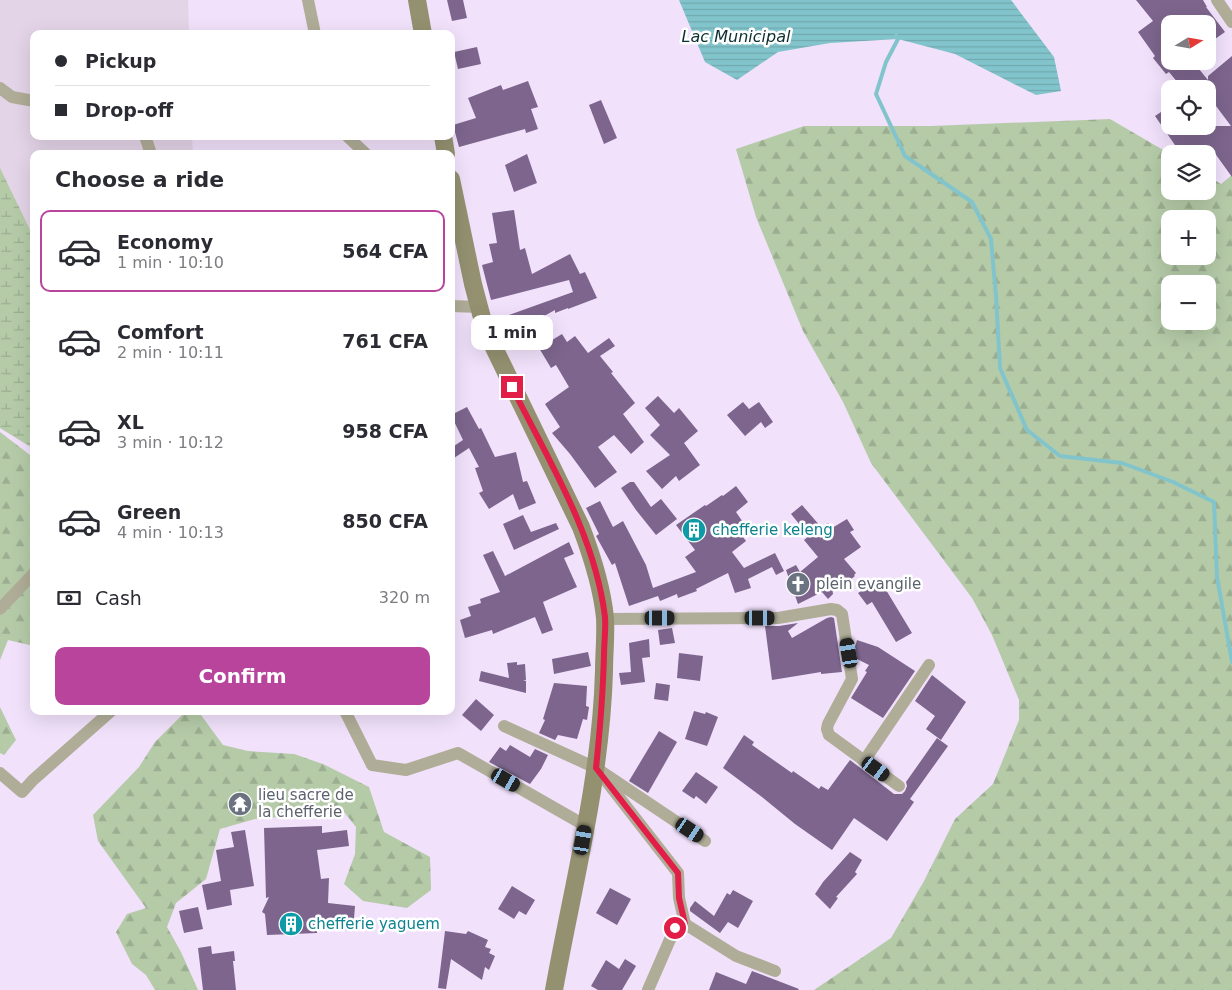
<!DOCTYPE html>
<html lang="en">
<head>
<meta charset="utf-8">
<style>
  :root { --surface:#fff; --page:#f2f2f3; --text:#2b2b33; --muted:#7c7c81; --line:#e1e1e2; --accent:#b8449c }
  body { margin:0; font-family:"DejaVu Sans",sans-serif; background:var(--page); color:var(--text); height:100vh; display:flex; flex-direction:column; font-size:19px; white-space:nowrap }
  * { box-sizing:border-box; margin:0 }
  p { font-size:16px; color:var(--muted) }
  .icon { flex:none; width:28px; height:28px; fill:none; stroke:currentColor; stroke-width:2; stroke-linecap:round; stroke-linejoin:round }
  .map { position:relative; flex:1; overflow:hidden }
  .panel { position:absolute; left:30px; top:150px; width:425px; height:565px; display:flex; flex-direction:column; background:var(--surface); border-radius:10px; box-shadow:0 5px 20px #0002 }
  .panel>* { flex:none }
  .top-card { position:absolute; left:30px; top:30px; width:425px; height:110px; border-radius:10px; box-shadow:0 5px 20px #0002; display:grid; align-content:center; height:110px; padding:0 25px; background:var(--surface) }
  .needle { width:32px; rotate:79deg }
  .fabs { position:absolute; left:1161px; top:15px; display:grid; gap:10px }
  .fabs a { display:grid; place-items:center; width:55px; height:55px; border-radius:10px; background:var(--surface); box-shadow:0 5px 20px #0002; font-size:25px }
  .end { position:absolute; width:22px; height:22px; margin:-11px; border:6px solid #e11d48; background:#fff; box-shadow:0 0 0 2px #fff }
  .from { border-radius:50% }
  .bubble { position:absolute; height:35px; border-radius:10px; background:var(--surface); box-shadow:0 5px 20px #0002; font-size:16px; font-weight:800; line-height:35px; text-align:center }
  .car { position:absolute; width:15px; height:30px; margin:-15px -8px; border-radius:6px; box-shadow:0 0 4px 1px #0007; background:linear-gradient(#222 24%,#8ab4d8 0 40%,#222 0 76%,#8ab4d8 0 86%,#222 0) }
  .top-card b { display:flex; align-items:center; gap:18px; height:48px; font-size:19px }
  .top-card b+b { border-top:1px solid var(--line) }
  .top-card i { width:12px; height:12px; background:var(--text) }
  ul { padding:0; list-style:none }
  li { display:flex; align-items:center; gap:15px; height:82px; margin:0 10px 8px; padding:0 15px; border:2px solid transparent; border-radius:10px }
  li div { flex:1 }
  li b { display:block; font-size:19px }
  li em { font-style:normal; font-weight:800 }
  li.on { border-color:var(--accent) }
  li>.icon { width:45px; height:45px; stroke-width:1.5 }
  h2 { padding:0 25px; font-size:22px; line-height:60px }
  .pay { display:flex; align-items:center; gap:12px; height:55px; padding:0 25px; font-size:19px }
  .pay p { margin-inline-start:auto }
  .button { display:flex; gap:10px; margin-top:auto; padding:10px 25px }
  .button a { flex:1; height:58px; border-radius:10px; background:var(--accent); color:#fff; font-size:20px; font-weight:800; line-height:58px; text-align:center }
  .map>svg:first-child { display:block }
  .education { fill:#e3d4e7 }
  .forest { fill:url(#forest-firs); fill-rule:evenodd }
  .wetland { fill:url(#wetland-marsh) }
  .water { fill:url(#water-rules) }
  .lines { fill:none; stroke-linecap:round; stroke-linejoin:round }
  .stream { stroke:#82c4cb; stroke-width:4 }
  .building { fill:#7d658d }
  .minor { stroke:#afad97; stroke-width:12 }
  .secondary { stroke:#939170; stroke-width:18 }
  .route { stroke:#e11d48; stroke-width:6 }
  .labels { text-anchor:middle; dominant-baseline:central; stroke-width:5; stroke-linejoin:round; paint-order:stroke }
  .culture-label { font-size:15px; fill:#0d838f; stroke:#fff; text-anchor:start }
  .worship-label { font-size:15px; fill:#5b616d; stroke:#fff; text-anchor:start }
  .water-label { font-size:16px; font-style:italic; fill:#0d2f32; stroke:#fff }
</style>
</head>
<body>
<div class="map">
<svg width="1232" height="990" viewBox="0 0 1232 990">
  <defs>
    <pattern id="forest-firs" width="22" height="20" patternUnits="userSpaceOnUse" patternTransform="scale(1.25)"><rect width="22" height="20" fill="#b5cba8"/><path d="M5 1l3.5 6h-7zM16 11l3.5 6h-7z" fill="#9cae91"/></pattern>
    <pattern id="wetland-marsh" width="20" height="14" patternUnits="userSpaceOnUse" patternTransform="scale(1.25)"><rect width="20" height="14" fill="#b5cba8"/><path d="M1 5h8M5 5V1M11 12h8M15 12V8" fill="none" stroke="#9cae91"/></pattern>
    <pattern id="water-rules" width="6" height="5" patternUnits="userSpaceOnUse" patternTransform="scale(1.25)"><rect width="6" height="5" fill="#82c4cb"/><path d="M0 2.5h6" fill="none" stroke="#71a8af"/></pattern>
  </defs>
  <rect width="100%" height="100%" fill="#f1e1fb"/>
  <path class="education" d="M0 0H188L189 34H34V136H192L193 154H34V449L0 428Z"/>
  <g class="forest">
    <path d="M1110 119 1170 154V191H1208V176L1221 184 1232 175V990H814L891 938 924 881 955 819 993 784 1019 720V700L992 635 972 598 871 463 843 402 803 331 756 217 736 149 804 126H931ZM1170 219H1208V256H1170ZM1170 284H1208V321H1170Z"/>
    <path d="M0 432 34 458V646L8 640 0 660Z"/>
    <path d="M0 707 16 740 4 755 0 753Z"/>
    <path d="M186 711H198L223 745 248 751 294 754 323 764 369 787 384 832 430 857 431 890 407 908 363 901 344 884 355 854 356 827 344 812 255 819 220 829 206 879 176 903 167 927 181 952 198 990H155L146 975 132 964 116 932 127 914 146 908 98 841 93 815 139 767 155 742Z"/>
  </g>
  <path class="wetland" d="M0 168 34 238V449L0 428Z"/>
  <path class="water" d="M679 0H1011L1054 57 1061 91 1036 95 955 54 898 39 830 43 778 52 737 80 705 62Z"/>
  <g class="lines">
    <path class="stream" d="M896 35 898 39 886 62 876 94 905 156 972 202 991 239 996 296 1000 368 1027 430 1060 456 1122 463 1173 482 1214 502 1217 577 1232 662"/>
  </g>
  <g class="building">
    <path d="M447 0H463L467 18 452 21Z"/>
    <path d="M1136 0H1203L1207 7H1206L1225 32 1208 44V24H1170V61H1183L1181 62 1187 69 1194 63 1208 80V76L1232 56V177L1214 152 1212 154H1187L1180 145 1177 148 1155 116 1170 106V126H1231L1213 102 1208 106V89H1183L1169 72 1166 74 1153 58 1155 56 1138 32 1153 21Z"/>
    <path d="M477 47 481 64 458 69 454 52Z"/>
    <path d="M528 81 538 107 531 109 538 129 526 133 525 129 459 147 453 125 476 118 468 98 501 85 503 90Z"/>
    <path d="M601 100 617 138 604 144 589 105Z"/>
    <path d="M527 154 537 183 514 192 505 165Z"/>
    <path d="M514 210 520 250 525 248 532 274 570 254 580 274 585 272 597 298 568 309V308L555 313V310L537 320 538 321 534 322 544 339 524 350 518 341 509 315 573 292 569 280 491 300 482 265 493 262 489 244 497 243 492 213Z"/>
    <path d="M562 334 567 342 575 336 588 353 609 338 615 346 600 356 613 372 611 373 635 403 623 414 644 442 631 454 614 435 598 447 617 472 595 488 570 454 552 433 560 427 545 404 569 387 556 365 551 368 539 348Z"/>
    <path d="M658 396 674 413 679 408 698 431 684 443 700 465 679 481 676 476 662 489 646 471 670 455 650 435 660 425 645 408Z"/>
    <path d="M743 402 749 409 759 402 773 422 765 428 761 422 745 436 727 415Z"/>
    <path d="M467 407 479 429 481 428 495 457 516 452 523 482 527 481 536 503 519 510 513 494 489 509 479 493 483 491 475 468 479 467 469 448 451 460V448L463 440 451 415Z"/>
    <path d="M630 482H634L651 507 661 499 677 519 656 535 636 510 621 488Z"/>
    <path d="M736 486 748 502 736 512 747 528 740 533 746 541 732 552 744 568 775 553 784 571 776 575 772 567 748 579 751 588 735 593 728 573 696 589 697 591 678 598 677 594 660 601 658 596 629 606 615 563 612 565 596 536 599 534 586 508 600 501 613 527 623 521 646 565 653 588 696 572 685 557 695 550 676 525 705 505 706 506 722 495 723 496Z"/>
    <path d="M802 505 821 527 828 523 832 528 847 519 854 530 850 532 861 547 844 559 856 573 854 575 855 576 841 587H837L831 578 833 594 828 599 822 592 798 604 786 570 796 565 800 572 818 557 804 540 809 536 791 514Z"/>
    <path d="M523 515 531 532 556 523 559 529 514 550 503 524Z"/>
    <path d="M569 542 574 554 564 558 577 587 543 602 553 630 542 634 535 617 493 634 492 630 465 638 460 620 471 616 468 607 481 603 480 599 500 592 483 555 493 551 505 576Z"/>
    <path d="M880 580 912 633 896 642 872 602 867 605 858 593Z"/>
    <path d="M831 617 834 618 842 672 821 674V672L772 680 765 626H779L798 623 788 631 792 638 827 618Z"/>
    <path d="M672 628 675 643 660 645 658 630Z"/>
    <path d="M649 639 650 657 642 658 645 682 621 685 619 673 631 672 629 643Z"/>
    <path d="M857 640 878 647 915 671 883 718 851 698 867 672 865 671 869 665 857 659 855 647Z"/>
    <path d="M588 652 591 666 554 674 552 659Z"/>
    <path d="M679 653 703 656 700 681 677 678Z"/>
    <path d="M517 662V665L525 664 526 680H523L526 681V693L479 681 481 671 509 678 507 663Z"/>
    <path d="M932 675 966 702 941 740 926 729 935 716 915 701Z"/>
    <path d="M554 683 587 686 586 706 589 707 587 720 583 719 577 739 558 735 555 740 539 733 545 720 543 719Z"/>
    <path d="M656 683 670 685 668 701 654 699Z"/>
    <path d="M476 699 494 715 481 731 462 715Z"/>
    <path d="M694 711 705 714 706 712 718 717 707 746 685 739Z"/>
    <path d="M659 731 677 742 648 793 629 781Z"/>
    <path d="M744 735 754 742 752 745 792 773 793 771 819 789 821 786 828 790 850 760 894 794H902L905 791 907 786 906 782 937 738 948 746 910 799 914 802 887 841 854 818 832 850 795 824 762 797 723 768Z"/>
    <path d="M510 745 530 757 535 749 548 755 541 769 530 784 489 762 500 747 506 751Z"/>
    <path d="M696 772 718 787 706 804 696 796 694 799 682 791Z"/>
    <path d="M322 826V833L347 830 349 846 317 850 321 879 329 878 328 903 355 906 353 931 337 929 317 931V933L267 935 265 914 262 912 269 897 266 898 264 828Z"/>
    <path d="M245 830 254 886 230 890 232 905 207 910 202 885 221 881 216 850 234 847 231 832Z"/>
    <path d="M850 852 862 860 855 872 857 874 836 897 838 898 830 909 815 894 823 882Z"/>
    <path d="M512 886 535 900 526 915 519 911 514 919 498 909Z"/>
    <path d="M610 888 631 899 617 925 596 913Z"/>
    <path d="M733 890 753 901 738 928 728 922 720 933 690 911V908L695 901 714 916 727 893 730 895Z"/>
    <path d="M198 907 203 929 184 933 179 911Z"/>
    <path d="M445 931 466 934 468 931 488 940 485 947 491 949 489 953 495 956 489 970 485 967 482 980 451 959 446 989 438 988Z"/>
    <path d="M211 946 212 954 234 951 235 961H233L236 990H203L198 948Z"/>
    <path d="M625 959 636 966 622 990H598L591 986 606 960 619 969Z"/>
    <path d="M752 971 799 989 798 990H709L716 972 746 984Z"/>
  </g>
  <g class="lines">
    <g class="minor">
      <path d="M308 0 315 34"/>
      <path d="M1217 0 1232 22"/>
      <path d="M0 88 12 97 34 101"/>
      <path d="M145 136 151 154"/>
      <path d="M347 136 366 154"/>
      <path d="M451 306 479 307"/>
      <path d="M0 609 34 573"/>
      <path d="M605 619 778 618 831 609 837 610 842 614 852 679 828 724 827 729 829 735 899 786"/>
      <path d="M345 711 372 765 406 770 458 753 586 826"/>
      <path d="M504 726 596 768 705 841"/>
      <path d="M864 761 929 665"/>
      <path d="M0 773 22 792 33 780 111 711"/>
      <path d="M604 778 678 873 679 898 685 924"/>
      <path d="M648 990 675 928 685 924 736 956 775 971"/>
    </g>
    <g class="secondary">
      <path d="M417 0 423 34"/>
      <path d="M443 136 446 154"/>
      <path d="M451 179 473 284 485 329 581 527C592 556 602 587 605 618 606 636 604 654 604 671 601 780 573 884 554 990"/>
    </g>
  </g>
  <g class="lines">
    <path class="route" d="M512 387C548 460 595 534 605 617 606 629 604 643 604 655 603 693 600 730 596 768L678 873 679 898 685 924 675 928"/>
  </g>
  <defs>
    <g id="building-disc" transform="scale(1.25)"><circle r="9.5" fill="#0f9aa8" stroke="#fff"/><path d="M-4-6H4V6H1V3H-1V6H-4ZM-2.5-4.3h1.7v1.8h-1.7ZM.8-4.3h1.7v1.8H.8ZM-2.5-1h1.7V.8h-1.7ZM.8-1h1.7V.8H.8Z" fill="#fff"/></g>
    <g id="church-disc" transform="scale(1.25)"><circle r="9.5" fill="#6b7280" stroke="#fff"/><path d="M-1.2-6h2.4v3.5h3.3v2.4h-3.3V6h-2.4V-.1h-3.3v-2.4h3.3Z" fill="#fff"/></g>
    <g id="temple-disc" transform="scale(1.25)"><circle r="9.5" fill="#6b7280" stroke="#fff"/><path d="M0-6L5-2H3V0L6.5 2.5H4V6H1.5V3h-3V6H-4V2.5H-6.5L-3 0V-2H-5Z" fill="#fff"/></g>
  </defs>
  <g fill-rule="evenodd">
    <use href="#building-disc" x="694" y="530"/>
    <use href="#church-disc" x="798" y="584"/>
    <use href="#temple-disc" x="240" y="804"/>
    <use href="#building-disc" x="291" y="924"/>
  </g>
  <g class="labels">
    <g class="culture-label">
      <text x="712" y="530">chefferie keleng</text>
      <text x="308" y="924">chefferie yaguem</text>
    </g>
    <g class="worship-label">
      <text x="816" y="584">plein evangile</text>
      <text x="258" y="795">lieu sacre de<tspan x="258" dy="17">la chefferie</tspan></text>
    </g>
    <g class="water-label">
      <text x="736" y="36">Lac Municipal</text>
    </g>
  </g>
</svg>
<div class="fabs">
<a><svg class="needle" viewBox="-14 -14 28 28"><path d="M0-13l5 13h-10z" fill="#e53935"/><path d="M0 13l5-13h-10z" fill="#7c7c81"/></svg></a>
<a><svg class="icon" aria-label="locate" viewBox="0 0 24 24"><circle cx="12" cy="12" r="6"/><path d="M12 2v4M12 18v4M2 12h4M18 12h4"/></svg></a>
<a><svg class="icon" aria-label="layers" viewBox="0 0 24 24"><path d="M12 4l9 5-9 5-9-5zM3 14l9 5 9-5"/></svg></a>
<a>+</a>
<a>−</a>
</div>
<i class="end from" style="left:675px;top:928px"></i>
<i class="end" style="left:512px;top:387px"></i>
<div class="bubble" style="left:471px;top:315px;width:82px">1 min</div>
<i class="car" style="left:660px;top:618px;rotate:90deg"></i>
<i class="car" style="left:760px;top:618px;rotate:90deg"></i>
<i class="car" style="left:849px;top:653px;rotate:350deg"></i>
<i class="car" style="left:876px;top:769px;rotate:126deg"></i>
<i class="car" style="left:506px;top:780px;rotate:120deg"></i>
<i class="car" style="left:690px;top:830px;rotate:124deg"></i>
<i class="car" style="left:583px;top:840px;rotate:10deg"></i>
<div class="top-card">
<b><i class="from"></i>Pickup</b>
<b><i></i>Drop-off</b>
</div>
<section class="panel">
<h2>Choose a ride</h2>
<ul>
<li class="on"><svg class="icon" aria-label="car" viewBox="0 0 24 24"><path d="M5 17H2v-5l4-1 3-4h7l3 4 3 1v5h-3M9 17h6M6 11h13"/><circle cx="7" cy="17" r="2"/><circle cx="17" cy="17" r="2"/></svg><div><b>Economy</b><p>1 min · 10:10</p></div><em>564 CFA</em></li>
<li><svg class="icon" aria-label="car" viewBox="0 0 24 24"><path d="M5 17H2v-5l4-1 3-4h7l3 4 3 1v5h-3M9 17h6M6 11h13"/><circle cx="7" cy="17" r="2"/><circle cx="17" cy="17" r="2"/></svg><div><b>Comfort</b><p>2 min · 10:11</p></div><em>761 CFA</em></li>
<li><svg class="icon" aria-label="car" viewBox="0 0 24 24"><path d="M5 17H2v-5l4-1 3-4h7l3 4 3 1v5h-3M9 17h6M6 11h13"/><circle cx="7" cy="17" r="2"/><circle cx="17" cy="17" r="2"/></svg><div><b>XL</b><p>3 min · 10:12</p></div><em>958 CFA</em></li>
<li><svg class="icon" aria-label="car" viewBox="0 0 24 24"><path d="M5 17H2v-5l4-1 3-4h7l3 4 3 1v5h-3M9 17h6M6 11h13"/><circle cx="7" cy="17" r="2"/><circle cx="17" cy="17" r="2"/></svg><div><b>Green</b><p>4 min · 10:13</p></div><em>850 CFA</em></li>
</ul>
<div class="pay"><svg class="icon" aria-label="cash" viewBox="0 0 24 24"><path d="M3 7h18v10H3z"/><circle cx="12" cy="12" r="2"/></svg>Cash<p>320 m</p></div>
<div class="button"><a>Confirm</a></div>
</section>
</div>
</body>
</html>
